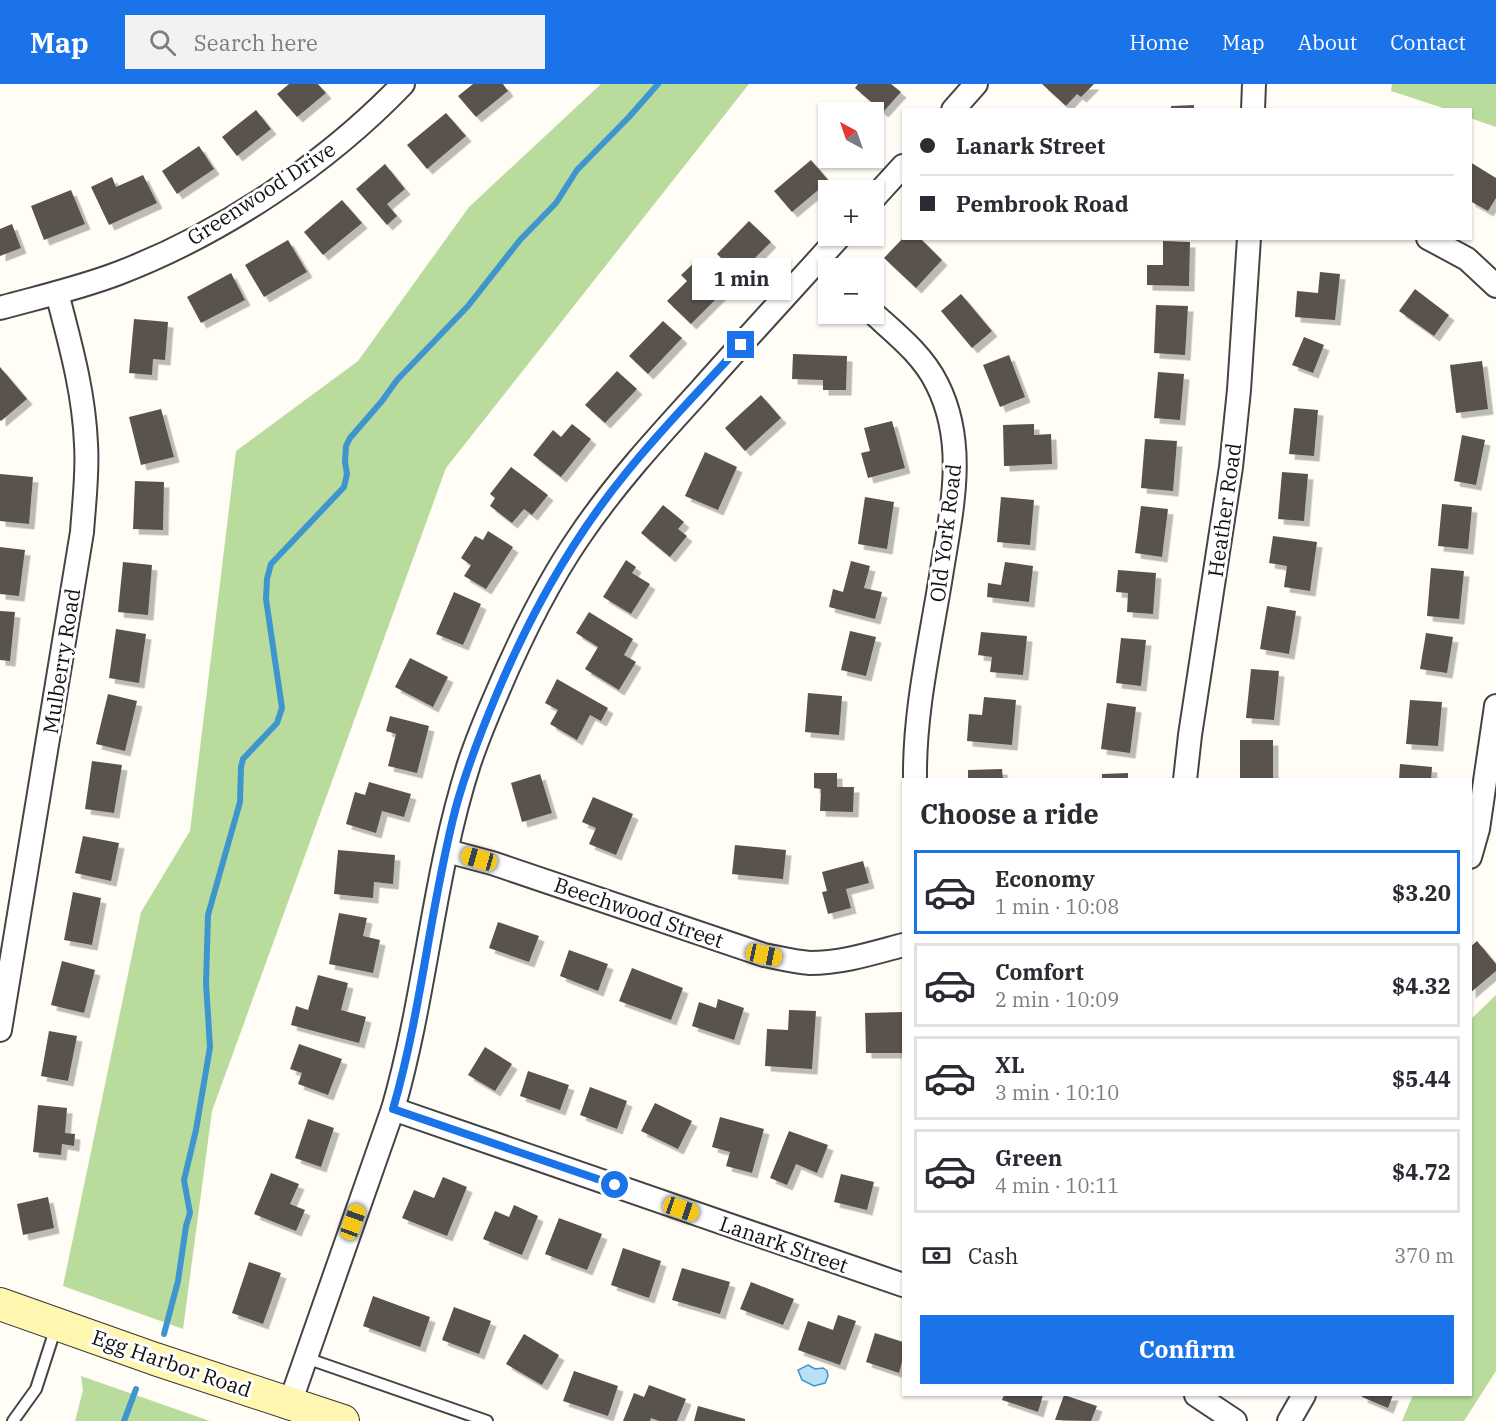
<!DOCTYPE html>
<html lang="en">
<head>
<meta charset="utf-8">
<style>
  :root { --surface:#fff; --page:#f2f2f3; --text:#2b2b33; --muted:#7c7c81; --line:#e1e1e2; --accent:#1a73e8 }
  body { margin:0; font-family:"IBM Plex Serif",serif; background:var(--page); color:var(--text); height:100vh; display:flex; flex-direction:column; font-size:22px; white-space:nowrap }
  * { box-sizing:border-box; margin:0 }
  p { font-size:20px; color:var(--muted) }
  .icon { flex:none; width:33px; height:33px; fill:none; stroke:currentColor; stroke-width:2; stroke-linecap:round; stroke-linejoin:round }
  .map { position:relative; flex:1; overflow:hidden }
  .details { position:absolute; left:902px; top:694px; width:570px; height:618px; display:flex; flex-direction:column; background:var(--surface); border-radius:0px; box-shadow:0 2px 4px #0004 }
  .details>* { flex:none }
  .top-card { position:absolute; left:902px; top:24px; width:570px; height:132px; border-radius:0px; box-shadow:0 2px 4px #0004; display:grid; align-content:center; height:132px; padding:0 18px; background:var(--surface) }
  .needle { width:39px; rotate:320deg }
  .tools { position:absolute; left:818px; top:18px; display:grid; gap:12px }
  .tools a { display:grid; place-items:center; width:66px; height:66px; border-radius:0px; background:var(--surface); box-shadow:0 2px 4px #0004; font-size:30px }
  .end { position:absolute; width:27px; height:27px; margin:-14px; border:8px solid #1a73e8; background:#fff; box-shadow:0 0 0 3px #fff }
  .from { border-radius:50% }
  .bubble { position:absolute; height:42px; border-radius:0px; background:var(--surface); box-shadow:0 2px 4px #0004; font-size:20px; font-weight:700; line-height:42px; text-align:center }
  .car { position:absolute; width:18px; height:36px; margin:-18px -9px; border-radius:8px; box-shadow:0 0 4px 2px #0007; background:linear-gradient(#f5c518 24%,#345 0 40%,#f5c518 0 76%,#345 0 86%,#f5c518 0) }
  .top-card b { display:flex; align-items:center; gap:21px; height:57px; font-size:22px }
  .top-card b+b { border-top:2px solid var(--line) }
  .top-card i { width:15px; height:15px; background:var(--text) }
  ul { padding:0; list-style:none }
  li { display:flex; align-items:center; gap:18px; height:84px; margin:0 12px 9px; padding:0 6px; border:3px solid var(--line); border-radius:0px }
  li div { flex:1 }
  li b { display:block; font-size:22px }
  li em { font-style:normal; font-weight:700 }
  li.selected { border-color:var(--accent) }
  li>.icon { width:54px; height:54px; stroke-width:1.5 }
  h2 { padding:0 18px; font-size:27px; line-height:72px }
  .pay { display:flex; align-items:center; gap:15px; height:66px; padding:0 18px; font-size:22px }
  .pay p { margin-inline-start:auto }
  .button { display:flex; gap:12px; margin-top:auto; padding:12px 18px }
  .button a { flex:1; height:69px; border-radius:0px; background:var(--accent); color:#fff; font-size:24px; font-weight:700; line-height:69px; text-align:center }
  header { display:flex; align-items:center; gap:36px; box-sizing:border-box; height:84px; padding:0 30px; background:var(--accent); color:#fff }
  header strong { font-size:28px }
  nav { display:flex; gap:33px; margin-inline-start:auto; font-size:21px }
  .search { width:420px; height:54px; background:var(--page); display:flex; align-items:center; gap:15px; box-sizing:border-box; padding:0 21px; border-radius:0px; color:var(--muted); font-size:22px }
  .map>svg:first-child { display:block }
  .forest { fill:#b9dc9c }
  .water { fill:#b9e0f7; stroke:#3f96cf; stroke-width:1.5 }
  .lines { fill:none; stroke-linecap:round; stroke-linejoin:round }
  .stream { stroke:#3f96cf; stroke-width:6 }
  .building { fill:#5a524d; filter:url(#shadow) }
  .lane-casing { stroke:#444; stroke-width:14 }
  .street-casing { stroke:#444; stroke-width:26 }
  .secondary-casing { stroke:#333; stroke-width:34 }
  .lane { stroke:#fff; stroke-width:10 }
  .street { stroke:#fff; stroke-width:22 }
  .secondary { stroke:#fff6b0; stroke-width:32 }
  .route { stroke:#1a73e8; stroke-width:8 }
  .labels { text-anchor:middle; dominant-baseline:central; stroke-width:6; stroke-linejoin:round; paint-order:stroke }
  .street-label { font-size:21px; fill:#111; stroke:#fff }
</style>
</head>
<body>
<header>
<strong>Map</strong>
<div class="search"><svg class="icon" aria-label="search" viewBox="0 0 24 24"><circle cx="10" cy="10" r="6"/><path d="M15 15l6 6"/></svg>Search here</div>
<nav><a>Home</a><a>Map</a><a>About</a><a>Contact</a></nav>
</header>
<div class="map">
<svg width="1496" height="1337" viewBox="0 0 1496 1337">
  <defs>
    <filter id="shadow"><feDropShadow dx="5.5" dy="5.5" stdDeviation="0" flood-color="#0004"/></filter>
  </defs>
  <rect width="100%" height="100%" fill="#fffdf5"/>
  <g class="forest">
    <path d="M601 0H749L446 384 212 1027 183 1245 63 1202 141 828 190 747 236 367 358 277 469 123Z"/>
    <path d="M1392 0H1496V43L1470 34V26L1446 25 1391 7Z"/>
    <path d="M1496 911V1287L1464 1337H1402L1413 1311H1470V936Z"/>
    <path d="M81 1292 210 1337H75L83 1306Z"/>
  </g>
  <path class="water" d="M808 1281 815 1285 823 1284 827 1287 828 1292 825 1299 814 1302 802 1296 798 1286Z"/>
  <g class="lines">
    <g class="stream">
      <path d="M164 1250 178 1197 186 1142 190 1129 184 1096 196 1046 210 963 206 899 208 831 240 718 241 683 243 675 277 639 282 624 266 515 267 495 271 480 344 403 347 390 345 378 346 362 350 354 382 317 397 296 468 222 520 156 556 119 577 86 629 33 658 0"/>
      <path d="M124 1337 136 1305"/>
    </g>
  </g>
  <g class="building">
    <path d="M289 0H318L326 9 297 33 277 10Z"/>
    <path d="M473 0H503L508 7 476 33 458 12Z"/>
    <path d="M858 0H891L901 8 883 28 855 4Z"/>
    <path d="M1042 0H1094L1081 13 1077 10 1066 22Z"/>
    <path d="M1194 21V26H1171V22Z"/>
    <path d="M256 26 271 45 237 72 222 53Z"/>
    <path d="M446 29 466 52 427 85 407 61Z"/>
    <path d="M199 62 214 85 177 110 162 87Z"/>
    <path d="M811 76 829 97 792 128 774 107Z"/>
    <path d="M1470 78 1496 94V114L1488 127 1470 117Z"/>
    <path d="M385 80 405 105 387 120 397 132 387 141 356 105Z"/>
    <path d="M143 91 157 119 109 141 91 103 112 93 116 103Z"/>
    <path d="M71 106 85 140 44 156 31 122Z"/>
    <path d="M342 116 362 139 323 171 304 148Z"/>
    <path d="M749 137 771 158 738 191 717 170Z"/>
    <path d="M12 140 21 164 0 172V145Z"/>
    <path d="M903 154H920L942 176 916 204 884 174Z"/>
    <path d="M288 156 307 188 264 213 245 181Z"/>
    <path d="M1163 157 1190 158 1189 202 1147 201V181H1163Z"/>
    <path d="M697 176 726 205 691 240 667 217 687 197 681 191Z"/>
    <path d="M1320 188 1340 190 1335 236 1295 233 1297 207 1318 209Z"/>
    <path d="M231 189 245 216 201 239 187 213Z"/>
    <path d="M1415 205 1449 231 1434 252 1399 227Z"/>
    <path d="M961 210 992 247 972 264 941 227Z"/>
    <path d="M1156 221 1188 222 1185 271 1154 269Z"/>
    <path d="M134 235 168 238 165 276 153 275 152 291 129 289Z"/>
    <path d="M663 237 682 254 648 290 629 272Z"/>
    <path d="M1304 253 1324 261 1313 289 1292 281Z"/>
    <path d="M793 270 847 272 846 306H823V296L792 295Z"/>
    <path d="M1009 271 1025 313 1000 323 983 281Z"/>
    <path d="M1482 277 1488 325 1456 329 1450 281Z"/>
    <path d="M0 283 27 315 1 337 0 336Z"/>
    <path d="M617 287 637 305 605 339 585 321Z"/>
    <path d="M1158 288 1184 290 1180 336 1154 334Z"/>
    <path d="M761 311 781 334 745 367 725 344Z"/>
    <path d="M1294 324 1318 326 1314 372 1289 370Z"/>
    <path d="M161 325 174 373 141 381 129 333Z"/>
    <path d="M892 337 905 384 868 394 861 369 870 367 864 344Z"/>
    <path d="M572 340 591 355 561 393 533 371 553 346 561 353Z"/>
    <path d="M1034 340V351L1051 350 1052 380 1004 382 1003 341Z"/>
    <path d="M1462 351 1485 356 1476 401 1454 397Z"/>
    <path d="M1145 355 1177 357 1173 407 1141 404Z"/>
    <path d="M705 368 737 383 718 426 685 412Z"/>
    <path d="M511 383 548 411 532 431 524 425 512 439 490 422 495 414 490 410Z"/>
    <path d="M1282 388 1308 390 1304 437 1278 435Z"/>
    <path d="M0 390 33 393 29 440 0 437Z"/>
    <path d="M135 397 164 398 163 446 133 445Z"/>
    <path d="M865 413 894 418 887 465 858 460Z"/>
    <path d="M1001 413 1034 416 1030 461 997 458Z"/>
    <path d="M1442 420 1472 423 1468 465 1438 462Z"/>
    <path d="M663 421 684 438 678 445 687 452 670 473 641 449Z"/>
    <path d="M1141 422 1168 425 1162 473 1135 469Z"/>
    <path d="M488 447 513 463 486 505 464 492 471 481 461 474 475 452 483 456Z"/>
    <path d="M1273 452 1317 458 1310 507 1284 503 1287 482 1269 479Z"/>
    <path d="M0 463 25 466 19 512 0 510Z"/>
    <path d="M626 476 636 483 632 489 650 500 631 530 603 513Z"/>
    <path d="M851 477 870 482 864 504 882 508 875 535 829 523 833 505 843 508Z"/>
    <path d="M123 478 152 481 148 531 118 528Z"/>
    <path d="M1005 478 1033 482 1029 518 987 513 988 499 1001 501Z"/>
    <path d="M1431 484 1464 487 1459 535 1427 532Z"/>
    <path d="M1118 486 1156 489 1153 530 1127 528 1128 509 1116 508Z"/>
    <path d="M454 508 481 520 463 561 436 550Z"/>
    <path d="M1267 522 1296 527 1289 570 1260 565Z"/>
    <path d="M0 527 15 528 10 577 0 576Z"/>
    <path d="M589 528 633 555 624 571 636 578 619 606 585 585 598 563 576 549Z"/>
    <path d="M116 545 146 550 139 599 109 594Z"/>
    <path d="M850 547 876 553 866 592 841 586Z"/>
    <path d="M981 548 1027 552 1023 591 990 588 992 573 978 571Z"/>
    <path d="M1426 549 1453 553 1447 589 1420 585Z"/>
    <path d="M1121 554 1146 556 1141 602 1116 599Z"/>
    <path d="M410 574 448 593 433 623 395 603Z"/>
    <path d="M1251 585 1279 587 1274 636 1246 634Z"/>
    <path d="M557 595 608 624 601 637 590 631 577 656 550 640 558 626 545 619Z"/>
    <path d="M808 609 842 612 839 651 805 648Z"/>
    <path d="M108 610 137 617 125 667 96 660Z"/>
    <path d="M984 613 1016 616 1012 661 967 657 969 630 982 631Z"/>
    <path d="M1410 616 1442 618 1438 662 1406 660Z"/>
    <path d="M1107 619 1136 623 1130 669 1101 665Z"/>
    <path d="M390 632 429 642 417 689 388 682 396 650 386 647Z"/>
    <rect x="1240" y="656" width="33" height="40"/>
    <path d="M92 677 122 681 114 729 85 725Z"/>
    <path d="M1400 680 1432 683 1431 696H1399Z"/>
    <path d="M1002 685 1003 696H968V686Z"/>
    <path d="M814 689H837V703H854L853 728 820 727 821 705 814 704Z"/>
    <path d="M1128 689V696H1102V690Z"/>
    <path d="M540 690 552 729 522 738 511 699Z"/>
    <path d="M369 698 411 710 404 733 382 727 376 749 346 740 355 708 365 711Z"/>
    <path d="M593 713 633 730 616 771 589 760 596 744 582 738Z"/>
    <path d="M83 752 119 759 111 797 75 789Z"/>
    <path d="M735 761 786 766 783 795 732 790Z"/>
    <path d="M338 766 395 771 393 800 374 798 373 814 334 810Z"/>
    <path d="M863 777 869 799 846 805 851 824 828 830 822 808 827 807 822 788Z"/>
    <path d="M73 808 101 814 92 861 64 856Z"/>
    <path d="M339 829 367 834 363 852 380 856 373 889 329 880Z"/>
    <path d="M498 838 539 852 529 878 489 864Z"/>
    <path d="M1477 857 1496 880V887L1470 909V863Z"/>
    <path d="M569 866 608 880 598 907 560 892Z"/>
    <path d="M62 877 95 886 84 929 51 921Z"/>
    <path d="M632 884 683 904 671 936 619 917Z"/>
    <path d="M318 891 348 899 341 926 366 933 359 959 291 941 296 922 308 926Z"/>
    <path d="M718 915 744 924 734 956 692 942 699 918 716 924Z"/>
    <path d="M789 926 816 927 812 985 765 982 767 945 788 946Z"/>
    <path d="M903 928V969H866L865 929Z"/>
    <path d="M49 947 77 952 68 997 41 992Z"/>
    <path d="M299 960 342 975 328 1011 298 1000 302 989 290 985Z"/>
    <path d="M485 963 512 980 495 1007 468 991Z"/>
    <path d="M528 987 569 1001 560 1026 520 1012Z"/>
    <path d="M590 1003 627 1017 617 1045 580 1031Z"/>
    <path d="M655 1019 692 1037 678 1065 641 1047Z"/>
    <path d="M38 1021 67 1024 65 1049 75 1050 74 1062 62 1060 61 1071 33 1068Z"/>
    <path d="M720 1033 764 1045 752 1089 726 1082 730 1068 712 1063Z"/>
    <path d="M308 1035 334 1044 321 1083 295 1074Z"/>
    <path d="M789 1047 828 1061 817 1089 796 1080 787 1101 770 1094Z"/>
    <path d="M271 1089 299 1100 290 1120 305 1126 296 1147 254 1130Z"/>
    <path d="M841 1090 874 1098 867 1126 834 1118Z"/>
    <path d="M443 1093 467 1103 447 1152 402 1134 414 1106 434 1114Z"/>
    <path d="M48 1113 54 1144 23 1151 17 1120Z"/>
    <path d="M514 1121 538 1132 522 1171 483 1155 495 1127 509 1133Z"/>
    <path d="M559 1134 602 1150 587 1186 545 1170Z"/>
    <path d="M623 1164 661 1177 649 1214 611 1201Z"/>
    <path d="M249 1178 281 1189 263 1240 232 1229Z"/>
    <path d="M682 1184 730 1198 720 1230 672 1216Z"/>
    <path d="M751 1198 794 1215 783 1241 740 1225Z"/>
    <path d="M373 1212 430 1233 420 1263 363 1242Z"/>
    <path d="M454 1223 491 1237 479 1270 442 1256Z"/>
    <path d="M838 1231 856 1237 840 1281 798 1266 808 1237 833 1246Z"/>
    <path d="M875 1249 903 1258V1274L899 1289 866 1278Z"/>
    <path d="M524 1250 559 1271 542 1301 506 1280Z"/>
    <path d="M574 1287 618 1302 608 1332 563 1317Z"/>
    <path d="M649 1301 686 1315 677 1337H659L651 1334 650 1337H623L634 1309 644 1313Z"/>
    <path d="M1004 1311H1043L1038 1328 1002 1316Z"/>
    <path d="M1064 1311 1097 1322 1091 1337 1055 1336Z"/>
    <path d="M1362 1311H1393L1388 1324 1362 1313Z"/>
    <path d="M698 1322 745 1335V1337H694Z"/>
  </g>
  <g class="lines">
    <g class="lane-casing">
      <g id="lane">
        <path d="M306 1274 487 1337"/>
        <path d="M13 1337 36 1305 56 1243"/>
      </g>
    </g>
    <g class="street-casing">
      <g id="street">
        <path d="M953 26 976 0"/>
        <path d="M1253 26 1254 0"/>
        <path d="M873 115 903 82"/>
        <path d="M1428 154 1467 175 1496 202"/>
        <path d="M0 224C40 213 80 204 119 189 223 149 326 80 403 0"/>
        <path d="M873 229C896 250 923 271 937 300 968 361 951 428 941 492 930 560 914 628 915 696"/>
        <path d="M1185 696 1190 651 1231 383 1239 306 1249 154"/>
        <path d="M447 767 492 779 764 871C779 874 795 878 810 879 842 879 873 869 903 861"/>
        <path d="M1470 773 1478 745 1496 622"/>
        <path d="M0 946 82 448C84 419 88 389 86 360 84 308 70 259 57 209"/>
        <path d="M393 1025 903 1201"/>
        <path d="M1196 1311 1235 1337"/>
        <path d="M290 1319 393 1025C426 911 433 792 469 680 477 656 487 632 497 609 520 555 546 501 579 453 614 401 656 355 698 309 745 256 793 204 840 152"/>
        <path d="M1289 1337 1304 1311"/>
      </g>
    </g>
    <g class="secondary-casing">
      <path id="secondary" d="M0 1220 155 1275 343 1337"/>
    </g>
    <use href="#lane" class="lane"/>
    <use href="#street" class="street"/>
    <use href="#secondary" class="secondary"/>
  </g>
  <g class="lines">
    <path class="route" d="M615 1101 393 1025C422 925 430 822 456 723 467 683 482 645 498 607 531 529 572 455 626 389 662 344 703 303 741 261"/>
  </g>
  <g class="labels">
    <g class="street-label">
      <text transform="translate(261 109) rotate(-33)">Greenwood Drive</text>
      <text transform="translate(1224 426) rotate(-82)">Heather Road</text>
      <text transform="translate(945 449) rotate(-83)">Old York Road</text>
      <text transform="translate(61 577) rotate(-81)">Mulberry Road</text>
      <text transform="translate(639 828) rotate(19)">Beechwood Street</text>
      <text transform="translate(784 1160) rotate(19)">Lanark Street</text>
      <text transform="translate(172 1279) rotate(19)">Egg Harbor Road</text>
    </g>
  </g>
</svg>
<div class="tools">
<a><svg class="needle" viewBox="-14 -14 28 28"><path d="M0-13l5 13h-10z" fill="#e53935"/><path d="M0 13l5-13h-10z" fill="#7c7c81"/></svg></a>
<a>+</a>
<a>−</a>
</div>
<i class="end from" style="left:615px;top:1101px"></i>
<i class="end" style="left:741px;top:261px"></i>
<div class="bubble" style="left:692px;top:174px;width:99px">1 min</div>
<i class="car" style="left:479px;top:775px;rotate:286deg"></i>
<i class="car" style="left:764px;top:871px;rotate:102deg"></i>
<i class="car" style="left:681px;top:1125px;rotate:109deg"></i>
<i class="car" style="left:353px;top:1138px;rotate:20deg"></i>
<div class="top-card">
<b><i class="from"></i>Lanark Street</b>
<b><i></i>Pembrook Road</b>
</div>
<section class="details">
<h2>Choose a ride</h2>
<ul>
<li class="selected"><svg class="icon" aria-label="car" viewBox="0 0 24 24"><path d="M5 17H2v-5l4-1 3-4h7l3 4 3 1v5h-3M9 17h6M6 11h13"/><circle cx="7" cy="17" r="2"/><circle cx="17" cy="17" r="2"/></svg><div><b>Economy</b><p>1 min · 10:08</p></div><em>$3.20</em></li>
<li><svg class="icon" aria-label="car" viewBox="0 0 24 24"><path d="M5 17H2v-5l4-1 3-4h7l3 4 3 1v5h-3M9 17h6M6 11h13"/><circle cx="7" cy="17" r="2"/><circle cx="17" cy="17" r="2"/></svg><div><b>Comfort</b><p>2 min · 10:09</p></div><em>$4.32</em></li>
<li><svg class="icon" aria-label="car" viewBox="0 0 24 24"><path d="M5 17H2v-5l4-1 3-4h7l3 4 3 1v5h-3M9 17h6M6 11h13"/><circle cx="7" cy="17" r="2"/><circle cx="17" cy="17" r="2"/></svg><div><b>XL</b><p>3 min · 10:10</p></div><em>$5.44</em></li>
<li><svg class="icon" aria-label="car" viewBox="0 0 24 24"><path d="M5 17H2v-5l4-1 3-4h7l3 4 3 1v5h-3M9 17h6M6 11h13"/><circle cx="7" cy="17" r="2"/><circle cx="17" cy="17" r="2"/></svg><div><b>Green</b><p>4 min · 10:11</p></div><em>$4.72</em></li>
</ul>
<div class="pay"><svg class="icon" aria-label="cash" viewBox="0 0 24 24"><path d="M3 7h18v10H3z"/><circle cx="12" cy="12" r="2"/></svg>Cash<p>370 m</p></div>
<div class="button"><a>Confirm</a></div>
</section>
</div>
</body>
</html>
